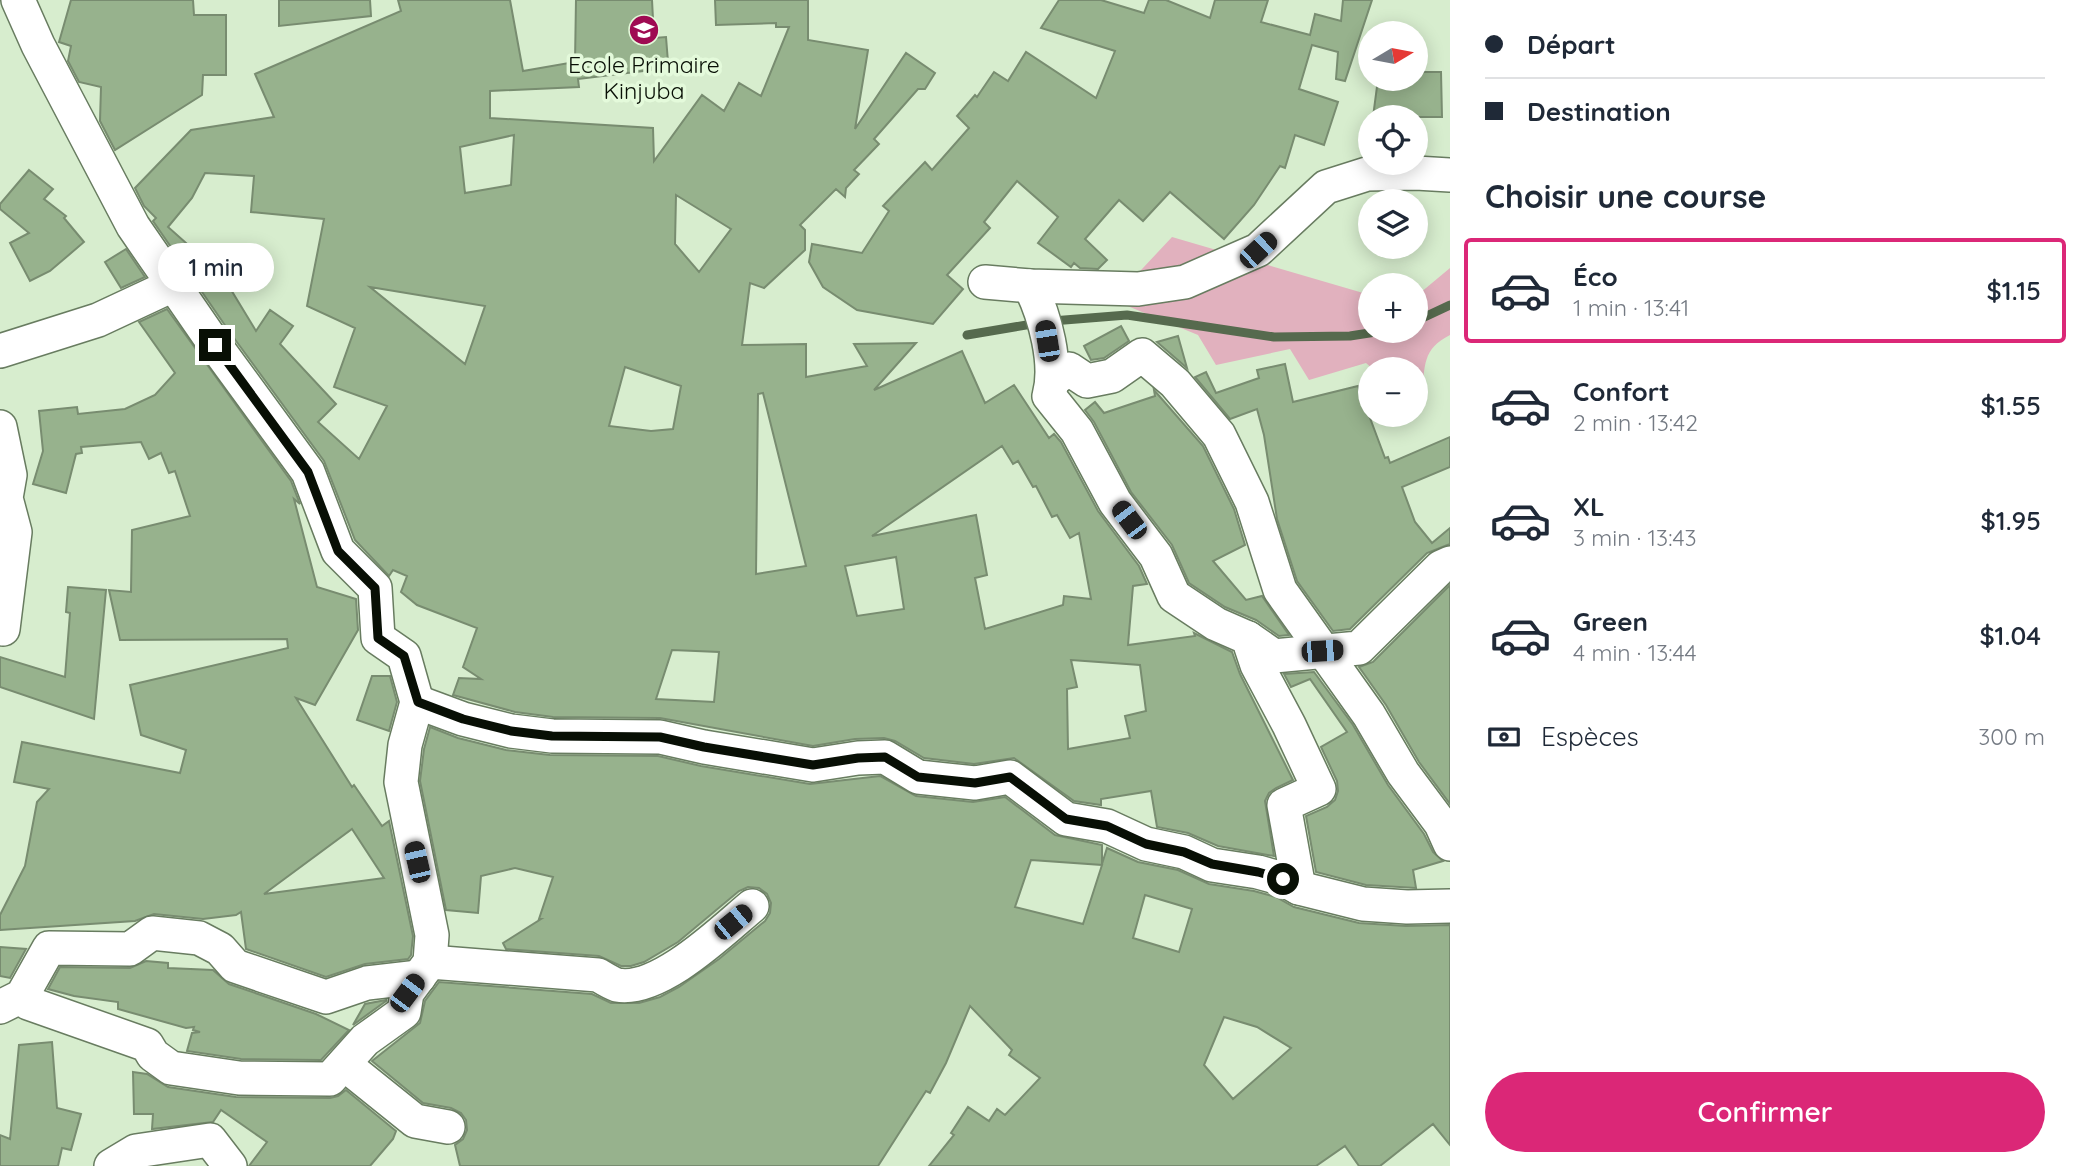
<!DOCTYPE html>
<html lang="fr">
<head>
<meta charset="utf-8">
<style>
  :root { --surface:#fff; --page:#f2f2f3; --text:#1f2937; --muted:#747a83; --line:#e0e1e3; --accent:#db2777 }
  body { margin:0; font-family:Quicksand,sans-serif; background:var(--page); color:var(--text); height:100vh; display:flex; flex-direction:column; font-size:26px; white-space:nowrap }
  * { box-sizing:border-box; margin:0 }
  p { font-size:23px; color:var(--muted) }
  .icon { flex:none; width:38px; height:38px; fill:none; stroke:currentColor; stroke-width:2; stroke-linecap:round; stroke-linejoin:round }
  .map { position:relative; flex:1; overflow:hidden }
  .drawer { display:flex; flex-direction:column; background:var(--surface); width:630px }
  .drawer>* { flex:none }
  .banner { display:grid; align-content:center; height:154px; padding:0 35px; background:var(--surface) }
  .needle { width:46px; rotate:80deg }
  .controls { position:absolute; left:1358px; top:21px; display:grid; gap:14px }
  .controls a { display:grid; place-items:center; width:70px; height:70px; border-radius:50%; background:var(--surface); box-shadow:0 4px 18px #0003; font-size:35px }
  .end { position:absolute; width:32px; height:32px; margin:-16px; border:9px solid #080f05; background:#fff; box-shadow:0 0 0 4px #fff }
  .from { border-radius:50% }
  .bubble { position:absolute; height:49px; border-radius:24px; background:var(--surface); box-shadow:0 4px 18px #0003; font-size:23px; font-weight:600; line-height:49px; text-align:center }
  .car { position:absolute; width:21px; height:42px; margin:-21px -10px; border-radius:9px; box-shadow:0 0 5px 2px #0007; background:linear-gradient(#222 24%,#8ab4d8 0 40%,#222 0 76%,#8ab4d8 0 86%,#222 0) }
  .banner b { display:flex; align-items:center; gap:24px; height:66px; font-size:26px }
  .banner b+b { border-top:2px solid var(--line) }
  .banner i { width:18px; height:18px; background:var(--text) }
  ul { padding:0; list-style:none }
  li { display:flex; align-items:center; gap:21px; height:105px; margin:0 14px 10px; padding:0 21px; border:4px solid transparent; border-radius:7px }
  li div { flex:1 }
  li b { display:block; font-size:26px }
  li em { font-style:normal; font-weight:600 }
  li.current { border-color:var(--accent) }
  li>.icon { width:63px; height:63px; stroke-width:1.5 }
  h2 { padding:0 35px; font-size:32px; line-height:84px }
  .pay { display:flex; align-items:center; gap:18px; height:77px; padding:0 35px; font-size:26px }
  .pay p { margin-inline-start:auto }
  .cta { display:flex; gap:14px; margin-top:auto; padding:14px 35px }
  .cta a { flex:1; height:80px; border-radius:42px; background:var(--accent); color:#fff; font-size:28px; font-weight:600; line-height:80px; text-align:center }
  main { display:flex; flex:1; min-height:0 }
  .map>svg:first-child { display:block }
  .green { fill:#e1b1be }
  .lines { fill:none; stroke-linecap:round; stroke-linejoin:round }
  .stream { stroke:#566a4e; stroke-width:9 }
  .building { fill:#97b28d; stroke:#788c70; stroke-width:2; fill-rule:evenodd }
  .minor-casing { stroke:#687c60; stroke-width:36 }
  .minor { stroke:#fff; stroke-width:33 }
  .route { stroke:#080f05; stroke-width:9 }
  .labels { text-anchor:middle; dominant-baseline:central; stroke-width:7; stroke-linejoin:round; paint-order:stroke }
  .poi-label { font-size:23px; fill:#080f05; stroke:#e4fadb }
</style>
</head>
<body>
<main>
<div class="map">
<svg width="1450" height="1166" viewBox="0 0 1450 1166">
  <rect width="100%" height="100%" fill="#d7edce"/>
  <path class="green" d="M1172 237 1370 295V331H1416V294L1420 293 1450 268V335C1422 349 1425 366 1422 395L1416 397V369H1373L1366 363 1309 380 1290 349 1216 365 1198 335 1113 300Z"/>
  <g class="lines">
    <g class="stream">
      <path d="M1052 321 1127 315 1274 337 1350 336 1382 331"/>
      <path d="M1416 321 1450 305"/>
      <path d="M967 335 1038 323"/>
    </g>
  </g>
  <g class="building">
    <path d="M71 0H193L194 15H226V75H203L202 95 115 150 100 121 101 87 79 82 68 61 71 46 59 42Z"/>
    <path d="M279 0H370L371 16 279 26Z"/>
    <path d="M398 0H510L523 71 575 62 576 0H652L654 38 666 37 668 62 651 63V70L578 79 579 87 490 91V118L653 128 654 161 702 95 724 111 739 83 761 96 789 27H776V23L716 25 715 0H808V40L868 50 855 129 906 53 935 73 925 89H918L874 139 879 144 854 170 859 174 846 188 845 197 836 189 800 225 805 230V250L764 288 750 283 742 345 806 344V377L867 366 854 344 916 343 874 390 962 351 985 403 1014 385 1049 438 1054 434 1061 442 1098 511 1139 566 1147 584 1133 586 1128 645 1195 636 1194 633 1232 652 1240 674 1293 780 1276 788 1269 793 1265 801 1274 856 1218 846 1188 833 1157 827 1151 791 1101 799V805L1074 801 1014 758 974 764 924 758 895 741 884 738 855 739 813 746 660 718 553 717 515 712 453 695 459 678 481 679 463 667 477 628 417 605 401 592 407 576 393 570 389 576 355 540 324 461 231 334 153 221 156 218 144 206 135 188 191 130 274 117 255 74 401 11ZM514 135 511 185 465 193 460 147ZM205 173 254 176 251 212 324 219 307 306 355 328 334 387 387 406 359 459 318 422 336 404 280 344 293 326 270 310 256 331 222 275 168 227 192 198ZM676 195 731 229 699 272 675 244ZM370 287 485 306 465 364ZM625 367 681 386 673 429 651 431 609 426ZM763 393 806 566 756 574 758 394ZM1002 446 1013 464 1018 461 1033 487 1036 486 1052 517 1057 515 1070 538 1079 533 1091 599 1064 596 1063 605 985 629 975 578 987 575 976 515 872 536ZM896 557 904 609 857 616 845 566ZM672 650 719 652 714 702 656 699ZM1071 660 1140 665 1146 711 1125 716 1130 738 1068 749 1067 689 1077 687Z"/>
    <path d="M1059 0H1101L1144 13 1149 0H1166L1210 18 1215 0H1268L1261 22 1310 35 1315 14 1341 21 1343 0H1372L1345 81 1336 79 1338 52 1312 45 1299 89 1338 102 1324 145 1295 135 1285 168 1280 166 1254 205 1224 239 1170 192 1143 221 1119 200 1085 239 1107 260 1098 269 1080 268 1074 263 1071 267 1038 243 1058 217 1017 181 984 222 990 228 947 275 963 289 933 324 857 310 823 287 809 262 812 244 862 253 889 211 883 206 925 162 932 170 969 128 957 116 975 95 977 97 994 72 1008 81 1026 52 1096 98 1115 51 1041 28Z"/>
    <path d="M1416 72H1441L1442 117H1373L1378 79H1416Z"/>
    <path d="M29 170 53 189 44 199 66 216 64 218 84 242 50 271 30 281 10 243 29 233 0 209V204Z"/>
    <path d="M126 249 145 277 121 288 105 262Z"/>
    <path d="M167 309 291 481 300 504 294 499 317 587 356 599 358 630 315 705 296 698 352 787 354 785 382 826 389 821 413 936 411 955 408 959 365 964 326 977 246 949 241 912 236 915 203 919 154 914 135 921 0 930V915L25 866 37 802 49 789 14 782 22 742 180 773 186 750 141 735 130 685 288 648 287 639 120 640 109 590 131 592 132 530 190 516 175 471 169 473 161 453 149 459 141 442 81 447 82 453 76 454 66 493 33 484 43 451 39 411 77 407 78 414 125 409 155 395 175 373 139 322ZM352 829 384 878 264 894Z"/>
    <path d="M1121 326 1129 341 1104 358 1091 360 1084 346Z"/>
    <path d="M1178 336 1187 368 1157 342Z"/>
    <path d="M1285 364 1293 402 1358 386 1385 458 1388 457 1390 463 1450 437V467L1402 487 1415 522 1432 543 1450 528V544L1427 553 1350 629 1333 631 1297 581 1277 519 1264 435 1257 409 1230 419 1195 377 1206 372 1216 393 1259 378 1257 370Z"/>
    <path d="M1154 390 1203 446 1234 509 1245 545 1213 561 1246 600 1262 596 1289 635 1279 636 1256 620 1225 607 1189 583 1172 545 1131 492 1094 422 1085 410 1095 402 1104 413 1155 396Z"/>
    <path d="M1450 585V804L1419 762 1386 705 1359 667 1373 662Z"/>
    <path d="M68 587 106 590 94 719 0 687V657L65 677 70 613 66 612Z"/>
    <path d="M1314 672 1353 725 1388 785 1424 834 1433 852 1443 861 1413 870 1416 888 1366 885 1316 872 1306 816 1327 807 1335 800 1338 791 1337 781 1321 747 1347 732 1310 679 1291 687 1284 674Z"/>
    <path d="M372 676H390L397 702 389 731 357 720Z"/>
    <path d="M430 727 458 738 506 750 550 755 658 756 701 766 810 784 880 776 916 796 973 802 1005 797 1055 835 1102 845V864L1107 848 1138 862 1178 870 1209 884 1254 891 1276 897 1294 907 1359 923 1406 926 1450 925V1145L1433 1124 1380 1166H1359L1345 1146 1316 1166H929L954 1135 951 1133 968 1107 989 1121 997 1109 1005 1115 1040 1078 1009 1055 1012 1050 970 1006 946 1063 930 1093 926 1091 878 1166H460L455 1145 463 1139 467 1130 466 1120 461 1113 451 1108 423 1103 372 1061 420 1023 425 1001 439 982 592 994 611 1003H639L660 997 679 987 719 959 765 921 770 913 771 903 767 894 759 888 748 887 739 891 678 942 644 962 631 966H621L599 956 506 949 503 943 541 919H539L553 877 515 868 481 876 478 913 446 910 420 781 424 749ZM1031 860 1102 865 1083 924 1015 907ZM1145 895 1192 909 1179 952 1133 938ZM1224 1017 1257 1027 1291 1048 1233 1099 1204 1065Z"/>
    <path d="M0 947 26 949 10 978 0 976Z"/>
    <path d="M146 961 168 963V968L213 970 229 984 316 1014 349 1030 321 1060 241 1059 187 1051 192 1033 200 1032 193 1030 194 1027 186 1028 118 1009V1002L74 996 48 989 60 967 130 968Z"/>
    <path d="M386 1000V1001L353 1025 365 1004Z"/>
    <path d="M52 1042 57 1108 81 1114 71 1150 62 1148 58 1166H0V1135L10 1139 19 1045Z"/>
    <path d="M133 1072 147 1074 168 1087 236 1097 330 1098 338 1096 346 1090 396 1131 393 1139 370 1166H249L267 1142 221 1110 213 1122 152 1129 153 1114H134Z"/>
  </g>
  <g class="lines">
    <g class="minor-casing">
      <g id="minor">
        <path d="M18 0 38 45 133 226 215 345 308 472 338 551 375 588 378 638 404 656 417 702 405 745 401 782 432 935 430 962 407 993 404 1012 365 1040 330 1079 239 1078 171 1068 153 1055 147 1045 28 1003 22 996"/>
        <path d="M985 282 1030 286 1138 289 1185 282 1258 250 1326 187 1367 174 1416 173 1450 175"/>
        <path d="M1030 286C1045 316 1058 364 1049 396L1077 431 1115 502 1156 556 1174 596 1216 624 1248 638 1257 665 1289 725 1319 789 1284 805 1299 888"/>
        <path d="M0 351 98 320 173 285"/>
        <path d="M1053 380 1069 369 1087 381 1112 376 1142 355 1175 383 1219 435 1252 502 1280 590 1369 715 1403 773 1441 824 1450 844"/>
        <path d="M0 427 10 475 6 498 15 532 3 629"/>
        <path d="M1248 638 1274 656 1359 648 1441 567 1450 563"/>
        <path d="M417 702 463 719 511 731 552 736 660 737 704 747 813 765 858 758 885 757 918 777 975 783 1010 777 1066 819 1107 826 1146 844 1184 852 1212 865 1258 872 1283 879 1299 888 1363 904 1407 907 1450 906"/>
        <path d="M430 962 598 975C603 978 611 983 617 985 659 993 722 931 752 906"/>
        <path d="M0 1007 22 996 49 948 130 949 152 933 199 938 220 949 235 966 326 997 367 983 419 977"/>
        <path d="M344 1064 415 1121 448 1127"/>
        <path d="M111 1166 136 1151 210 1140 230 1166"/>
      </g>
    </g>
    <use href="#minor" class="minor"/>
  </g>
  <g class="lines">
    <path class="route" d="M215 345 308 472 338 551 375 588 378 638 404 656 418 702 463 719 511 731 552 736 660 737 704 747 813 765 858 758 885 757 918 777 975 783 1010 777 1066 819 1107 826 1146 844 1184 852 1212 864 1258 872 1283 879"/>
  </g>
  <defs>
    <g id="school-disc" transform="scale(1.575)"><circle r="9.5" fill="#9f0b52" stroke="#e4fadb"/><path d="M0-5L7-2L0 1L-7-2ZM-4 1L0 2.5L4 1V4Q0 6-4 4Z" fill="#fff"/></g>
  </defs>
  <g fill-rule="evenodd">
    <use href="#school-disc" x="644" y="30"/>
  </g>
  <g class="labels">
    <g class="poi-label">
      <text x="644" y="64">Ecole Primaire<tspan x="644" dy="26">Kinjuba</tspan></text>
    </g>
  </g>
</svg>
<div class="controls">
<a><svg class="needle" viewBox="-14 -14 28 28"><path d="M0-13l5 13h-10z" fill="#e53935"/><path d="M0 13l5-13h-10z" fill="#747a83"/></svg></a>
<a><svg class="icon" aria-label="locate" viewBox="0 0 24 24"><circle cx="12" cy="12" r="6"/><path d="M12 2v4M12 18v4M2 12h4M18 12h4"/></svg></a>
<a><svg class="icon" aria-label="layers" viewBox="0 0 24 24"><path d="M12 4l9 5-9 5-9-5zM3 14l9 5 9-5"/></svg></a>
<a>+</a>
<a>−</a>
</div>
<i class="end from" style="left:1283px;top:879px"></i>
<i class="end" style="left:215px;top:345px"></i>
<div class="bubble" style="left:158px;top:243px;width:116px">1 min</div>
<i class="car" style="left:1258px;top:250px;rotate:47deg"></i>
<i class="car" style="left:1047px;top:341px;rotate:351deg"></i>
<i class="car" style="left:1129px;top:520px;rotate:323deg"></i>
<i class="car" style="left:1322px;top:651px;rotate:86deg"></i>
<i class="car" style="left:417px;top:862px;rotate:347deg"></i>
<i class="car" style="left:733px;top:922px;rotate:51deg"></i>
<i class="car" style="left:407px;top:993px;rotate:37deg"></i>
</div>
<section class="drawer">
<div class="banner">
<b><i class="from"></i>Départ</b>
<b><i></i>Destination</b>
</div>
<h2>Choisir une course</h2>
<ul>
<li class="current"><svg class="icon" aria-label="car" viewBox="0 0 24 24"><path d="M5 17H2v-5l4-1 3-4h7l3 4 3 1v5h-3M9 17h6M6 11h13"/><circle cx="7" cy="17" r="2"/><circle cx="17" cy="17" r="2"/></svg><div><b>Éco</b><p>1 min · 13:41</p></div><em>$1.15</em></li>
<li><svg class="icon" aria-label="car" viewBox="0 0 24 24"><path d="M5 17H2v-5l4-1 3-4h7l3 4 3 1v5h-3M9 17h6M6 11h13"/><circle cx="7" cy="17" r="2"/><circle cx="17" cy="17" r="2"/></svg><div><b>Confort</b><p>2 min · 13:42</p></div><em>$1.55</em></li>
<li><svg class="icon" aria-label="car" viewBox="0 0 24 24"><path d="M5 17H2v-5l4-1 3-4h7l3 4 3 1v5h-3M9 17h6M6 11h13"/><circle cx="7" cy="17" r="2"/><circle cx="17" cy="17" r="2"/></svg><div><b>XL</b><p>3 min · 13:43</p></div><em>$1.95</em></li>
<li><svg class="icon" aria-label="car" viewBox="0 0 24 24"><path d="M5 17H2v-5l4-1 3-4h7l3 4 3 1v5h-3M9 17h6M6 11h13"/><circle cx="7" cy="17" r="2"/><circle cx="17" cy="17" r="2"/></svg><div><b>Green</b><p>4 min · 13:44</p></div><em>$1.04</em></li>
</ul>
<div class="pay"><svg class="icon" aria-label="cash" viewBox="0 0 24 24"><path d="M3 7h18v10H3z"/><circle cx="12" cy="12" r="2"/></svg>Espèces<p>300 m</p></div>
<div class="cta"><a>Confirmer</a></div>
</section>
</main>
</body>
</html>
